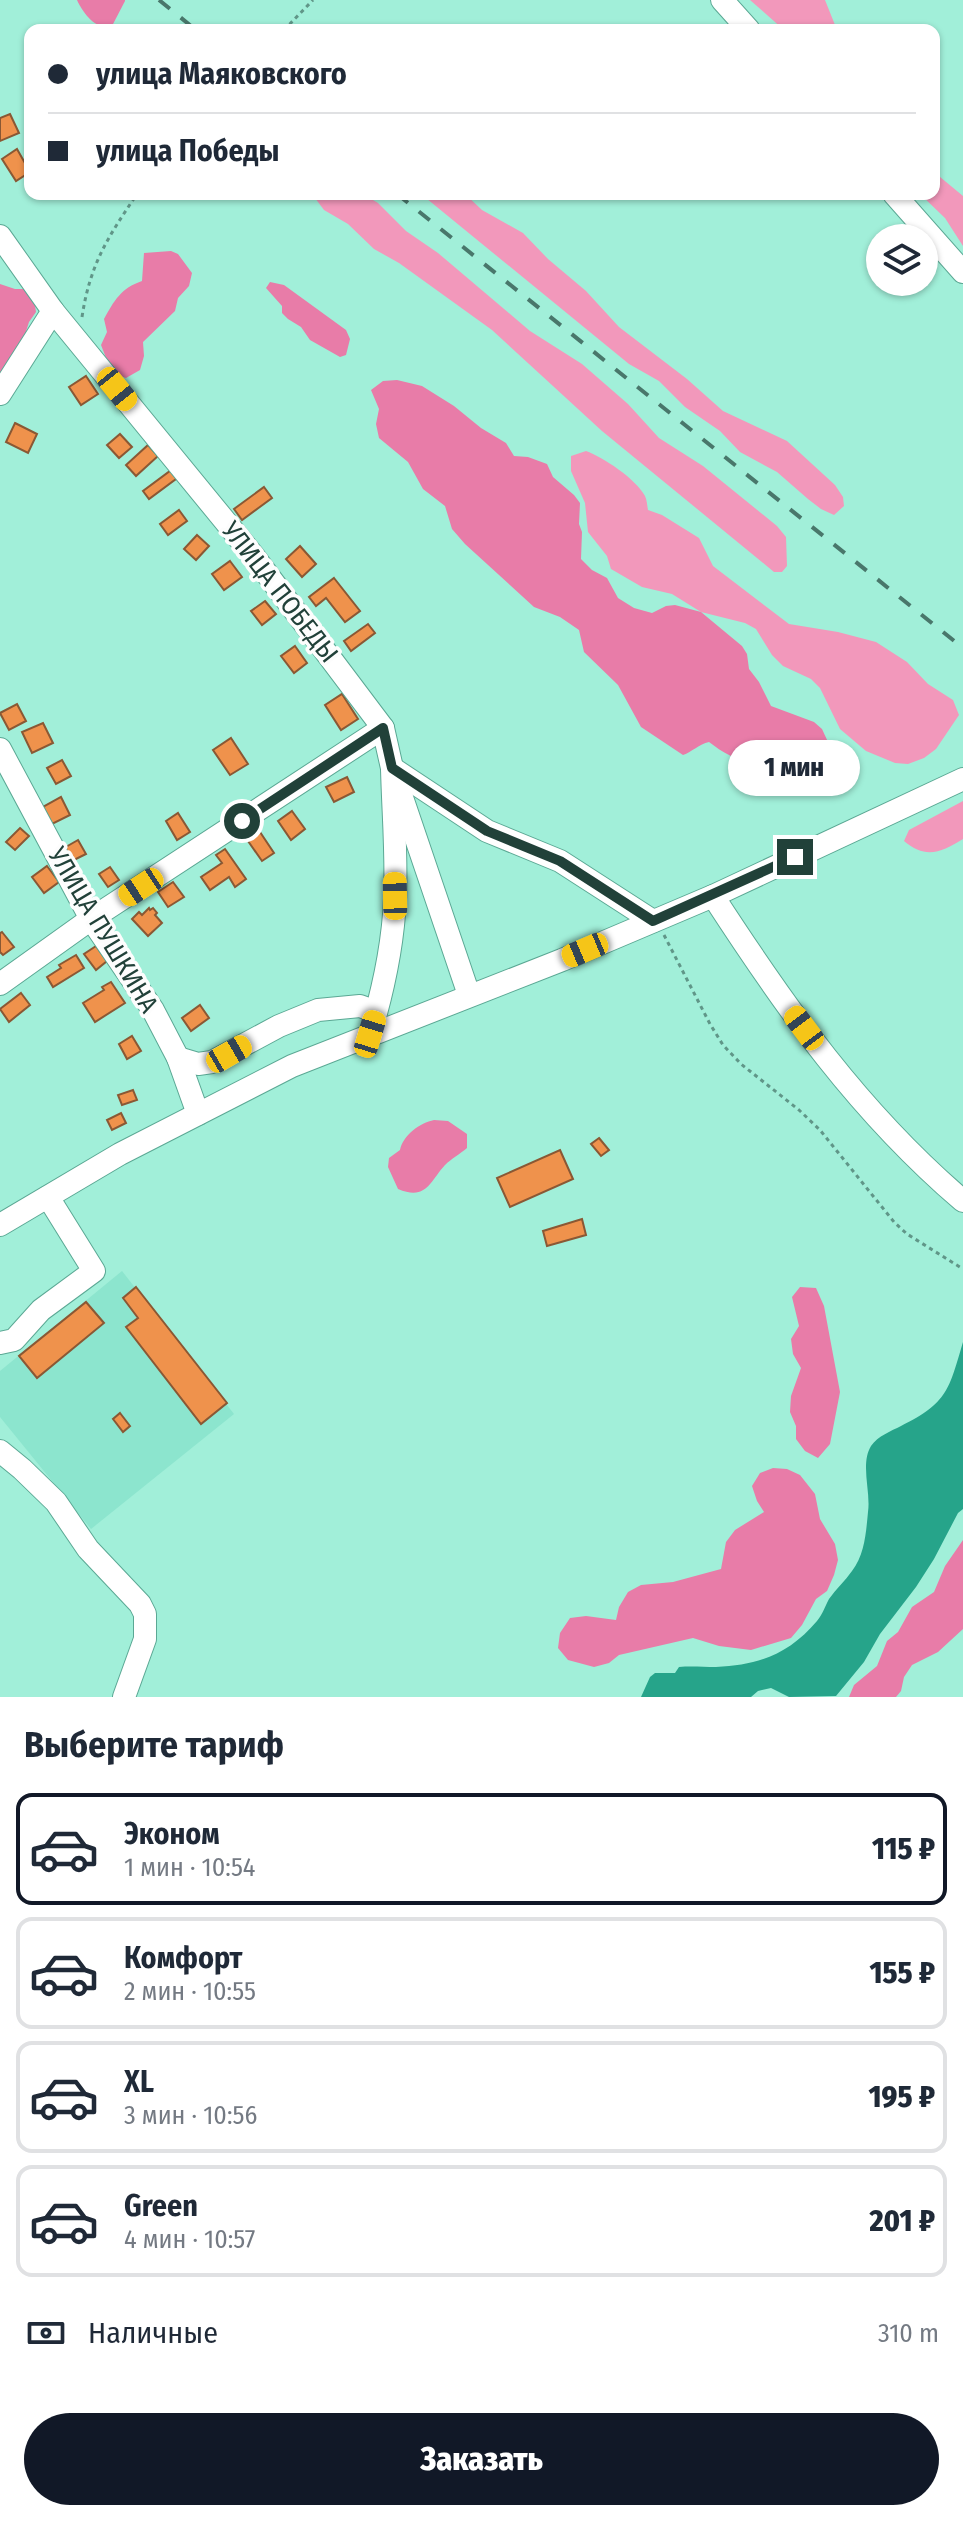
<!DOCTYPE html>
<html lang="ru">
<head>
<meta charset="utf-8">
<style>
  :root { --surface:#fff; --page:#f2f2f3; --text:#1f2937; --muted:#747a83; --line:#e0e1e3; --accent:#111827 }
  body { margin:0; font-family:"Fira Sans Condensed",sans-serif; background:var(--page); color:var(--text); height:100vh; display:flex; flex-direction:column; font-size:30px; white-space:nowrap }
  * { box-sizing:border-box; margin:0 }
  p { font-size:26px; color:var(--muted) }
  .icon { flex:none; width:44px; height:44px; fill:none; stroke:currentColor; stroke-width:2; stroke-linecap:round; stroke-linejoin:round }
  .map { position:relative; height:1697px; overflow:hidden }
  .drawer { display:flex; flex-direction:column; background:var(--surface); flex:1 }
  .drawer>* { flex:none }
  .banner { position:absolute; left:24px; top:24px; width:916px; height:176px; border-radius:16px; box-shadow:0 2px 6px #0004; display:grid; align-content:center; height:176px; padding:0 24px; background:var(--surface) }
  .tools { position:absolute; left:866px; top:224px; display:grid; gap:16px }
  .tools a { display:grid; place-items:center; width:72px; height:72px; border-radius:50%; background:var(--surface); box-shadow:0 2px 6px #0004; font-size:40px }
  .end { position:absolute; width:36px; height:36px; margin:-18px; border:10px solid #214139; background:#fff; box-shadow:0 0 0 4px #fff }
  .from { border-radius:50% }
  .bubble { position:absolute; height:56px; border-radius:28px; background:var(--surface); box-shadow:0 2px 6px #0004; font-size:26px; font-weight:800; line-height:56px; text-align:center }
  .car { position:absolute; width:24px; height:48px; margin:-24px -12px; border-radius:10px; box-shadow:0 0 6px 2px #0007; background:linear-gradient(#f5c518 24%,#345 0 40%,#f5c518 0 76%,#345 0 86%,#f5c518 0) }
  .banner b { display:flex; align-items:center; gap:28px; height:76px; font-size:30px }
  .banner b+b { border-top:2px solid var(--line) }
  .banner i { width:20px; height:20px; background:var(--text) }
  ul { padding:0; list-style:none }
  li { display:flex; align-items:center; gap:24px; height:112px; margin:0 16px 12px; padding:0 8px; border:4px solid var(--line); border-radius:16px }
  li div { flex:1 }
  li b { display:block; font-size:30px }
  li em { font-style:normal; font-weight:800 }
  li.active { border-color:var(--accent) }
  li>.icon { width:72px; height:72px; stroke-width:1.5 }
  h2 { padding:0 24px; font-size:36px; line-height:96px }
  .pay { display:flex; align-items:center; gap:20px; height:88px; padding:0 24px; font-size:30px }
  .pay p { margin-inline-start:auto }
  .primary-button { display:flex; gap:16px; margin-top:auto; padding:16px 24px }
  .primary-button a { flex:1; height:92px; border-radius:48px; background:var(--accent); color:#fff; font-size:32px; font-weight:800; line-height:92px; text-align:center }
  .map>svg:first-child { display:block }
  .built { fill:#8ce5ce }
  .green { fill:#f298bb }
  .forest { fill:#e87ca8 }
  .water { fill:#26a48a }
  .building { fill:#ef924c; stroke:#8a5834; stroke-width:2 }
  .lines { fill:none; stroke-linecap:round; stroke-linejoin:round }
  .minor-casing { stroke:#5ba894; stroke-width:24 }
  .path { stroke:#609688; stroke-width:3; stroke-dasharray:4 4; stroke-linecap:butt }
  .minor { stroke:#fff; stroke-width:22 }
  .rail { stroke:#49776b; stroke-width:4; stroke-dasharray:14 14; stroke-linecap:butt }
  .route { stroke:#214139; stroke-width:10 }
  .labels { text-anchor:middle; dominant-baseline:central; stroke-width:7; stroke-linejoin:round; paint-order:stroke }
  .street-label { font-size:26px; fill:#214139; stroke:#fdfdfd }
</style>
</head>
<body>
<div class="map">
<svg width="963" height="1697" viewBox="0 0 963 1697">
  <rect width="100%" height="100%" fill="#a1efd9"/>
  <path class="built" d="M122 1271 234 1414 91 1529 0 1417V1371Z"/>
  <g class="green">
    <path d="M750 0H825L837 30H784Z"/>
    <path d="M934 172 963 196V246L945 218 920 194H934Z"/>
    <path d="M312 194H363L378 203 406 231 438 253 530 331 582 364 628 404 659 438 703 466 777 526 786 537 787 566 782 572H774L768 567 602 431 492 330 399 263 374 249 348 224 324 210Z"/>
    <path d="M421 194H465L482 210 523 233 548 259 586 291 619 327 687 379 723 411 787 441 835 485 843 497 844 506 834 515 821 509 808 499 777 472 740 452 720 431 685 407 659 381 629 364Z"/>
    <path d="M586 451C603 457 636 479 645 496 647 500 647 505 648 510L662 515 699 538 713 566 789 624 838 632 876 642 907 662 928 684 953 700 959 715 936 749 924 758 908 764 895 763 866 751 840 729 820 688 811 679 783 666 772 655 756 629 745 623 701 612 672 594 642 587 611 569 607 556 588 532 585 503 571 471V456Z"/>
    <path d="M963 801V839C941 853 925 859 904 841L909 830Z"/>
  </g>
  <g class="forest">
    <path d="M77 0H125V1L112 26C96 31 83 13 77 0Z"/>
    <path d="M171 251 178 254 192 273 189 286 178 298 175 311 143 342 144 356 140 370 126 378 112 373 101 345 107 332 104 319C114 301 121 288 142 281L144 253Z"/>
    <path d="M270 282 284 285 346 330 350 339 346 355 340 357 310 340 301 327 288 319 282 313V306L266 288Z"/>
    <path d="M0 284 15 289H24L34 298 36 312 29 322 20 350 0 379Z"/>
    <path d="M397 380 422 386 454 406 481 428 506 443 514 456 528 457 547 464 553 477 574 495 580 503 579 524 582 532 581 559 592 570 607 578 618 598 634 608 652 613 666 606 675 605 701 612 742 646 747 654 749 669 759 682 771 706 814 722 822 729 828 742C844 748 867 761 855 780 833 784 821 778 807 763 790 764 789 759 775 757 767 756 764 761 756 762 739 763 722 752 709 742 699 744 692 752 683 755L641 727 618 685 584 652 579 630 560 617 534 607 465 544 452 529 445 506 423 489 408 462 379 438 376 424 379 409 371 390 383 381Z"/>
    <path d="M434 1120 448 1121 467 1134V1148C460 1154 451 1159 445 1165 430 1181 427 1201 398 1189L388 1167 389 1158 400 1150C403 1135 420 1123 434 1120Z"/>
    <path d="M800 1287 816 1288 824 1306 840 1392 830 1444 818 1458 805 1451 796 1439V1426L790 1412 791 1396 801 1368 793 1354 791 1339 799 1326 792 1297Z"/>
    <path d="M773 1468 787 1469 800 1475 815 1494 820 1519 835 1544 838 1560 834 1575 827 1591 816 1599 802 1625 791 1638 751 1650 719 1646 693 1638 619 1655 609 1663 594 1667 568 1660 558 1648 560 1633 570 1618 586 1616 616 1620 619 1607 628 1592 641 1585 673 1582 721 1569 726 1542 735 1530 764 1512 757 1501 752 1486 760 1473Z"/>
    <path d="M963 1540V1629L938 1652 912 1665 904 1677 901 1691 896 1697H849L854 1685 877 1666 887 1641 898 1632 912 1607 934 1592 945 1566Z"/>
  </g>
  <path class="water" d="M963 1342V1509L958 1513 934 1559 916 1587 880 1634 864 1662 836 1696 789 1697 771 1688 758 1691 751 1697H641L650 1677 655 1673H675L679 1667C691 1666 703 1667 716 1667 759 1665 789 1654 817 1621 823 1614 825 1606 829 1599 836 1589 845 1581 852 1571 865 1554 866 1532 868 1512 871 1492 860 1464 871 1446 878 1436 891 1431 901 1426 948 1403 949 1389 963 1342Z"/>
  <g class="building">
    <path d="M10 114 19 133 0 141V118Z"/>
    <path d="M17 149 30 172 16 181 2 159Z"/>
    <path d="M86 376 98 394 81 405 69 387Z"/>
    <path d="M15 423 37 434 28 453 6 442Z"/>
    <path d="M120 434 132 447 119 458 107 445Z"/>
    <path d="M148 445 158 456 136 476 126 465Z"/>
    <path d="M174 468 180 476 149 499 143 491Z"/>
    <path d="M264 487 272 498 242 520 234 509Z"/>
    <path d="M179 510 187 521 168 535 160 524Z"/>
    <path d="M197 535 209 546 196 560 184 549Z"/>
    <path d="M300 546 316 564 302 577 286 559Z"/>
    <path d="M230 561 242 577 224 590 212 574Z"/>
    <path d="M334 578 360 611 345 622 326 598 316 606 309 597Z"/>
    <path d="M265 601 276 614 262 625 251 611Z"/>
    <path d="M368 624 375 633 351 651 344 641Z"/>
    <path d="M295 646 307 663 294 673 281 656Z"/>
    <path d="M342 694 358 719 341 730 325 705Z"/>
    <path d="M17 704 26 721 9 730 0 713Z"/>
    <path d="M43 723 53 743 32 753 22 732Z"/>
    <path d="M231 738 248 764 230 775 213 750Z"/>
    <path d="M62 760 71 776 56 784 47 768Z"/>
    <path d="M347 777 354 792 334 802 326 787Z"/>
    <path d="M61 797 70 815 52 824 43 807Z"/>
    <path d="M292 811 305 829 291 840 278 821Z"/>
    <path d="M178 813 190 832 177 840 166 821Z"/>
    <path d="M20 828 29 836 15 850 6 842Z"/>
    <path d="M260 832 274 853 262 861 248 841Z"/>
    <path d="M78 840 86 854 72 861 64 848Z"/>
    <path d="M225 849 246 879 235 887 229 877 210 890 201 877 222 863 216 855Z"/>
    <path d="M47 866 59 882 44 893 32 877Z"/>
    <path d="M110 867 119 880 108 887 99 874Z"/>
    <path d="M173 882 184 897 168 907 158 892Z"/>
    <path d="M149 908 150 910 153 908 157 913 155 915 162 923 148 936 132 919 139 912 142 915Z"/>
    <path d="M2 932 14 947 3 955 0 952V933Z"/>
    <path d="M96 946 107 961 96 970 84 954Z"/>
    <path d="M76 955 84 968 53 987 47 977 61 968 59 965Z"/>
    <path d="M111 982 125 1003 95 1022 83 1003 104 990 102 987Z"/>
    <path d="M21 993 30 1005 9 1022 0 1009Z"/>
    <path d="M200 1005 209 1018 191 1031 182 1018Z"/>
    <path d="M132 1036 141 1051 127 1059 119 1044Z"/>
    <path d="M133 1090 137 1100 122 1105 118 1095Z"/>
    <path d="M121 1113 126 1123 112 1130 107 1120Z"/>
    <path d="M599 1138 609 1150 601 1156 591 1144Z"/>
    <path d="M560 1150 573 1179 510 1207 497 1178Z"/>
    <path d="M582 1219 586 1235 547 1246 543 1231Z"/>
    <path d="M136 1287 227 1403 201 1424 126 1327 138 1318 123 1298Z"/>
    <path d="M86 1302 104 1323 37 1378 19 1356Z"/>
    <path d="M120 1413 130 1426 123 1432 113 1419Z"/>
  </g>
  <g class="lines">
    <g class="minor-casing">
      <g id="minor">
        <path d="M722 0 749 30"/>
        <path d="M894 194 963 272"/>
        <path d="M0 236 53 311 252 554 383 728 392 768 469 995"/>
        <path d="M0 394 53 311"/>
        <path d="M0 749 91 919 153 1010 178 1058 198 1114"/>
        <path d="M713 896C787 1010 859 1112 963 1201"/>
        <path d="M0 984 91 919 383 728"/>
        <path d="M370 1034C383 991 393 945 395 899 397 856 393 811 392 768L487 831 560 861 653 921"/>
        <path d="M178 1058 198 1064 212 1062 279 1026 318 1010 360 1006 371 1010 375 1016"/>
        <path d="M0 1225 120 1154 292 1066 562 960 713 896 963 779"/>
        <path d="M0 1343 14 1340 41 1310 94 1271 48 1197"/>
        <path d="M0 1451 22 1469 56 1502 88 1549 140 1604 145 1614V1639L124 1697"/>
      </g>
    </g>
    <g class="path">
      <path d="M284 30 313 0"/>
      <path d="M82 317C90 264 108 237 137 194"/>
      <path d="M664 935 710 1024 723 1045 741 1064 799 1110 820 1130 894 1222 907 1234 963 1269"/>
    </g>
    <use href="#minor" class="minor"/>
    <g class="rail">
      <path d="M159 0 196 30"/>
      <path d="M397 194 963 648"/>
    </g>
  </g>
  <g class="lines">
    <path class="route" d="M242 821 383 728 392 768 487 831 560 861 653 921 795 857"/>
  </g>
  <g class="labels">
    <g class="street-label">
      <text transform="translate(280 592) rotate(52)">УЛИЦА ПОБЕДЫ</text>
      <text transform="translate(103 930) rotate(59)">УЛИЦА ПУШКИНА</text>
    </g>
  </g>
</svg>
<div class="tools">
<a><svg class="icon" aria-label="layers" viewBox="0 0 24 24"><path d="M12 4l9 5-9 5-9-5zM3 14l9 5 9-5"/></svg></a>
</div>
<i class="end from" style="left:242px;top:821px"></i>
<i class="end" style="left:795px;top:857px"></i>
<div class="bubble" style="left:728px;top:740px;width:132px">1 мин</div>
<i class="car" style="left:117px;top:389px;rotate:141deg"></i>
<i class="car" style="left:141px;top:887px;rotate:237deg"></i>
<i class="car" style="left:395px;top:896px;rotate:359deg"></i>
<i class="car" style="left:585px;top:950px;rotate:247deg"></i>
<i class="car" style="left:804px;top:1028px;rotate:323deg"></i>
<i class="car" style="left:370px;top:1034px;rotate:17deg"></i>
<i class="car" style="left:229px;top:1054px;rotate:60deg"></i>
<div class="banner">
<b><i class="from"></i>улица Маяковского</b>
<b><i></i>улица Победы</b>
</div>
</div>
<section class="drawer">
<h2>Выберите тариф</h2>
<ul>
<li class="active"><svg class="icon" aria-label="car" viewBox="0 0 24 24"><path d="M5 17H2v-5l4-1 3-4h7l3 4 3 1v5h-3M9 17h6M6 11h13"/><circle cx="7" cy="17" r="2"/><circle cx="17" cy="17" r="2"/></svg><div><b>Эконом</b><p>1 мин · 10:54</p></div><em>115 ₽</em></li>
<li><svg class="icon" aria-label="car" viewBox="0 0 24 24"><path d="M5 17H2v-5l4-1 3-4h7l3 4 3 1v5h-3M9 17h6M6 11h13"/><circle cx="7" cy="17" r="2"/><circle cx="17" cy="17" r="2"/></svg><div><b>Комфорт</b><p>2 мин · 10:55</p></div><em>155 ₽</em></li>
<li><svg class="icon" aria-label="car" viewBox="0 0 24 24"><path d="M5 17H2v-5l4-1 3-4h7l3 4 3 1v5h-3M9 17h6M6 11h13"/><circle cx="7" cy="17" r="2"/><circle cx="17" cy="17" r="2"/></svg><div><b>XL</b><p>3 мин · 10:56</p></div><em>195 ₽</em></li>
<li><svg class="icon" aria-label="car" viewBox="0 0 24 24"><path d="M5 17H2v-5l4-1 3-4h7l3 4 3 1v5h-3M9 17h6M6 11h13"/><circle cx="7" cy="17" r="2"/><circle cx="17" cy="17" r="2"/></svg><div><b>Green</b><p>4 мин · 10:57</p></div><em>201 ₽</em></li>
</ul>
<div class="pay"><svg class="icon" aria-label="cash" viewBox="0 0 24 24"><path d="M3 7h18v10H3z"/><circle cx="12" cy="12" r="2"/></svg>Наличные<p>310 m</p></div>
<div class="primary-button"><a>Заказать</a></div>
</section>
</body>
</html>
